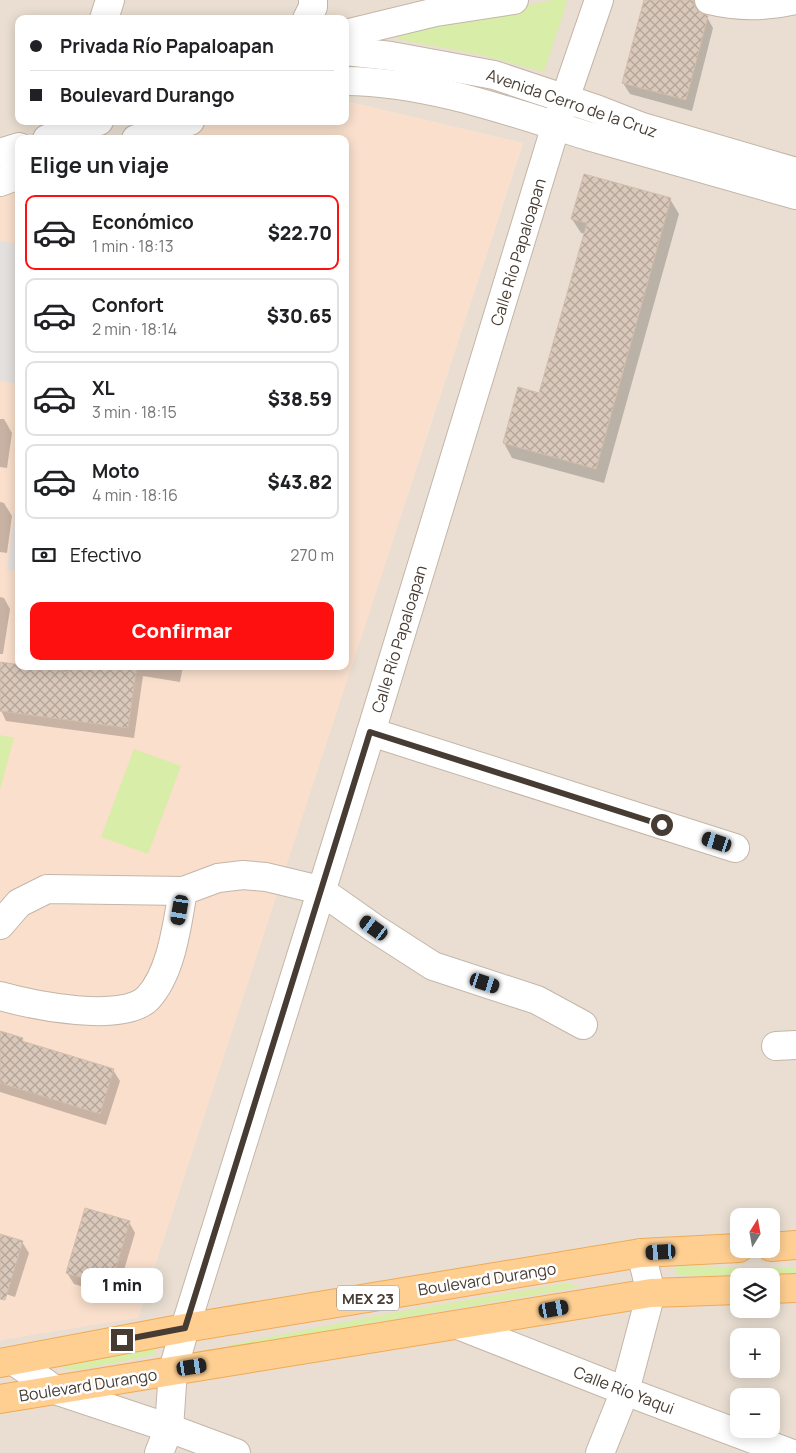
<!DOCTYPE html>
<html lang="es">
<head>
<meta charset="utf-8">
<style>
  :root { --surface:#fff; --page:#f6f6f6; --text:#202124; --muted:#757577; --line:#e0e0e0; --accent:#ff1010 }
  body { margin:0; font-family:Manrope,sans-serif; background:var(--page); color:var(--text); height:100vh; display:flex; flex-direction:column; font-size:19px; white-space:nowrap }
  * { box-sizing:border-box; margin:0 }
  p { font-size:16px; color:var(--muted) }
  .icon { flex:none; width:28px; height:28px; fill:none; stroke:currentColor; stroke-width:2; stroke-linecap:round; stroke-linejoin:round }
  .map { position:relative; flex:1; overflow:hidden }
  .panel { position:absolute; left:15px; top:135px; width:334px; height:535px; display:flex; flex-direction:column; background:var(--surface); border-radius:10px; box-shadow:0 2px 12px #0003 }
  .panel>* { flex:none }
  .guide { position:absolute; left:15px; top:15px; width:334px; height:110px; border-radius:10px; box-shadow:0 2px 12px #0003; display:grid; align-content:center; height:110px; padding:0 15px; background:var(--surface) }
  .needle { width:32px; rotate:11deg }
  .controls { position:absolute; left:730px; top:1208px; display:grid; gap:10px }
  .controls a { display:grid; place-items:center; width:50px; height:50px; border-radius:10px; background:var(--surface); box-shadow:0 2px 12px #0003; font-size:25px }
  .end { position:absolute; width:22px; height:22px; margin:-11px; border:6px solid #473c33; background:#fff; box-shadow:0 0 0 2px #fff }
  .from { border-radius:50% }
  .bubble { position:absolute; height:35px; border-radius:10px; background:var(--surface); box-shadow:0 2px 12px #0003; font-size:16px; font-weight:800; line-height:35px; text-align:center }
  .car { position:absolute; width:15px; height:30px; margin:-15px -8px; border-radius:6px; box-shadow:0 0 4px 1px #0007; background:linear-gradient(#222 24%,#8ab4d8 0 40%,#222 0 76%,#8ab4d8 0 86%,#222 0) }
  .guide b { display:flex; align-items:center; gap:18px; height:48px; font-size:19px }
  .guide b+b { border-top:1px solid var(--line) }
  .guide i { width:12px; height:12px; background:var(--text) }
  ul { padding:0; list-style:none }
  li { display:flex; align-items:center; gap:15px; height:75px; margin:0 10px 8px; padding:0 5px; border:2px solid var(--line); border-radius:10px }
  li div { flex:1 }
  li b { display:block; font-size:19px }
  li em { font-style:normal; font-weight:800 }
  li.active { border-color:var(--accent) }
  li>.icon { width:45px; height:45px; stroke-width:1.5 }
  h2 { padding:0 15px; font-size:22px; line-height:60px }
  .pay { display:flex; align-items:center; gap:12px; height:55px; padding:0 15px; font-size:19px }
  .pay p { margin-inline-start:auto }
  .cta { display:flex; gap:10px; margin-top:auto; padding:10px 15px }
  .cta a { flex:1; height:58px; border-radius:10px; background:var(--accent); color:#fff; font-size:20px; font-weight:800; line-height:58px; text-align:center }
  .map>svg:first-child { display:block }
  .residential { fill:#e9ded1; fill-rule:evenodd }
  .commercial { fill:#f9dfcc }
  .green { fill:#d8eda8 }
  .parking { fill:#e4e0dd }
  .shadow { fill:#0003 }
  .building { fill:url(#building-cross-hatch); stroke:#d2bdab }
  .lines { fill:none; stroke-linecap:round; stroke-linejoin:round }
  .minor-casing { stroke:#c3b6a8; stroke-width:30 }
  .major-casing { stroke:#f0aa55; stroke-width:30 }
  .minor { stroke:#fff; stroke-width:28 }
  .major { stroke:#ffcf92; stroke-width:28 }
  .route { stroke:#473c33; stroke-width:6 }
  .labels { text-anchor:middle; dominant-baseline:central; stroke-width:5; stroke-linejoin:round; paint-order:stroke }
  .shield { fill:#fff; stroke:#7e7670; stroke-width:1 }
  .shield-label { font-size:15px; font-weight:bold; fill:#473c33 }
  .street-label { font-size:16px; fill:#473c33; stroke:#fff }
</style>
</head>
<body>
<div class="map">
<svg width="796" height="1453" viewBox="0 0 796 1453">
  <defs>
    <pattern id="building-cross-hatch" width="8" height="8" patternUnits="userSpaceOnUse" patternTransform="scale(1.25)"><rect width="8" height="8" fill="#dac9bb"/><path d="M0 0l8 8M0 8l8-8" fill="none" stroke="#b3a499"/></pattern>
  </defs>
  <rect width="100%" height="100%" fill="#f4ede4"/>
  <path class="residential" d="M0 0H796V1453H0V1340L138 1317 523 143 345 101V19H19V121H221L170 139H19V190L0 197ZM739 1216H771V1249H739ZM739 1276H771V1309H739ZM739 1336H771V1369H739ZM739 1396H771V1429H739Z"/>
  <path class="commercial" d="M345 101 523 143 138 1318 0 1340V197L19 190V666H345V139H170L221 121H345Z"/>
  <g class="green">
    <path d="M552 0H566L567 2 544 72 477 54 397 39V34Z"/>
    <path d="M0 735 14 738 0 790Z"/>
    <path d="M134 749 181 766 148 854 101 837Z"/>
    <path d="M677 1266 796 1268V1276L679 1275 674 1271Z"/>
    <path d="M569 1283 579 1287 230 1348 229 1345 391 1313Z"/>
    <path d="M156 1348 154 1355 78 1370 54 1367 127 1352Z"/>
  </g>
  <g class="parking">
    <path d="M0 241 19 244V384L0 381Z"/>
    <path d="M19 478V572L7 570Z"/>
  </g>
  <g class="shadow">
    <path d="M645 0H693L700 13 707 17 713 28 692 111 630 94 623 83Z"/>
    <path d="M670 199 679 214 604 483 512 458 504 443 540 394 585 234 581 233 572 219Z"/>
    <path d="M0 419H4L12 433 7 468 0 467Z"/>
    <path d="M0 502 4 503 12 516 7 553 0 552Z"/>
    <path d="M0 597 4 598 10 609 3 654H0Z"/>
    <path d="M52 666H183L180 682 143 676 134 738 6 721 0 708 51 671Z"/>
    <path d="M0 1032 22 1039 25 1044 113 1070 120 1081 106 1125 0 1092Z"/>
    <path d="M129 1222 135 1233 116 1297 74 1284 67 1273Z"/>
    <path d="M0 1235 22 1242 29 1253 15 1297 0 1292Z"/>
  </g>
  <g class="building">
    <path d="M644 0H694V5L698 11 708 16 686 100 622 83Z"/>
    <path d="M584 174 671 198 596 469 503 443 518 387 539 393 587 223 571 219Z"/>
    <path d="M0 662 69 672 70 666H137L128 728 0 711Z"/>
    <path d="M0 1031 23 1038 22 1041 114 1069 100 1114 0 1083Z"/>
    <path d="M85 1208 130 1221 110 1287 66 1273Z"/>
    <path d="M0 1234 23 1241 5 1300 0 1299Z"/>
  </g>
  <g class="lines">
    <g class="minor-casing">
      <g id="minor">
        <path d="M709 0C737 7 766 7 795 0"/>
        <path d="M104 19 110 0"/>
        <path d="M307 19 313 7V0"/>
        <path d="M345 34 436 12 514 0"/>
        <path d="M345 51 391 56 494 75 596 109 642 127 796 172"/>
        <path d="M345 81C429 82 508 111 588 136 657 156 727 175 796 195"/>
        <path d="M47 139 99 121"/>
        <path d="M136 139 190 121"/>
        <path d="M0 153 19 147"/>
        <path d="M0 182 19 175"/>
        <path d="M371 732 735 848"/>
        <path d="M0 925 19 903 47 889 183 891 218 878 243 875 266 877 320 890 374 928 433 966 537 1000 583 1025"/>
        <path d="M0 996C32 1005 123 1024 148 998 172 972 177 924 183 891"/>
        <path d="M776 1046 796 1045"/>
        <path d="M458 1325 625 1391 790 1453"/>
        <path d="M14 1361 55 1390 169 1428 236 1453"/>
        <path d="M159 1453 169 1428 173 1370 185 1328 371 732 556 125 599 0"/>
        <path d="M600 1453 625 1391 651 1293 641 1253"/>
      </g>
    </g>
    <g class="major-casing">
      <g id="major">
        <path d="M771 1247 796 1245"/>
        <path d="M771 1289 796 1288"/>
        <path d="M0 1363 185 1328 641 1253 739 1248"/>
        <path d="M0 1399 651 1293 739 1290"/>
      </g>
    </g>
    <use href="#minor" class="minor"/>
    <use href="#major" class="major"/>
  </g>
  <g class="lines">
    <path class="route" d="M122 1340 185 1328 370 732 662 825"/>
  </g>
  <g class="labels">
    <rect class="shield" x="337" y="1285.5" width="62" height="25" rx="4"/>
    <g class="shield-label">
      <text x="368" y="1298">MEX 23</text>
    </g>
    <g class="street-label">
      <text transform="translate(572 103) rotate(19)">Avenida Cerro de la Cruz</text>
      <text transform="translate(518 252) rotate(-73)">Calle Río Papaloapan</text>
      <text transform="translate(399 639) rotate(-73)">Calle Río Papaloapan</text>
      <text transform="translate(487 1279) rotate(-9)">Boulevard Durango</text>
      <text transform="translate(88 1385) rotate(-9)">Boulevard Durango</text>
      <text transform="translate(624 1390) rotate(21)">Calle Río Yaqui</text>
    </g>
  </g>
</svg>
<div class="controls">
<a><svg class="needle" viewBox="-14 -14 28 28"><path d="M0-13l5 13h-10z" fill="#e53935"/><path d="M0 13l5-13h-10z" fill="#757577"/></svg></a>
<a><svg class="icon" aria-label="layers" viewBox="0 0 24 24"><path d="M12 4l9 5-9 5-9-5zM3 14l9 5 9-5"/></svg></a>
<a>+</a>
<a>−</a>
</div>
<i class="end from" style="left:662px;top:825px"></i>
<i class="end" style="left:122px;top:1340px"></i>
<div class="bubble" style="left:81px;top:1268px;width:82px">1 min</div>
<i class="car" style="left:717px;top:842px;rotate:288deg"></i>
<i class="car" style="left:180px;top:910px;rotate:190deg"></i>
<i class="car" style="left:374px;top:928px;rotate:306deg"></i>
<i class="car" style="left:485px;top:983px;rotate:108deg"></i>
<i class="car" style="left:661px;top:1252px;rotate:267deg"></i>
<i class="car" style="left:554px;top:1309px;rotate:80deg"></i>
<i class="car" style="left:192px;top:1367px;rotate:81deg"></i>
<div class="guide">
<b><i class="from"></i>Privada Río Papaloapan</b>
<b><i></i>Boulevard Durango</b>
</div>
<section class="panel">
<h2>Elige un viaje</h2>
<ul>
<li class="active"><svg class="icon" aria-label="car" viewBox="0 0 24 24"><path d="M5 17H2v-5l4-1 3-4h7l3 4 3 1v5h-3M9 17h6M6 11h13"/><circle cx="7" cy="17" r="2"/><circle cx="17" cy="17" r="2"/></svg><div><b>Económico</b><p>1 min · 18:13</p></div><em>$22.70</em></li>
<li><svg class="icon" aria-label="car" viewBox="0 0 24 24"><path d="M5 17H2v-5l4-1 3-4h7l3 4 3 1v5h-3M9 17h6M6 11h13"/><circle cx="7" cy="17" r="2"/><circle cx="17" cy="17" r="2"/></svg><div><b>Confort</b><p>2 min · 18:14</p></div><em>$30.65</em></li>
<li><svg class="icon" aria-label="car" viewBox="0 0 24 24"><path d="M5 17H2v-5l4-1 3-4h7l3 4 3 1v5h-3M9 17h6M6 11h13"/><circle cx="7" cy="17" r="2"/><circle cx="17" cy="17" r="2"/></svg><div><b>XL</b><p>3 min · 18:15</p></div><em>$38.59</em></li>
<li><svg class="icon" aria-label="car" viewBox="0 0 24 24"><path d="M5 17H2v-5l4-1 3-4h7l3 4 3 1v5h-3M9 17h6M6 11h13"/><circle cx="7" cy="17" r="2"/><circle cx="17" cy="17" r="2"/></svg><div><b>Moto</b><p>4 min · 18:16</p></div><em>$43.82</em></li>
</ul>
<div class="pay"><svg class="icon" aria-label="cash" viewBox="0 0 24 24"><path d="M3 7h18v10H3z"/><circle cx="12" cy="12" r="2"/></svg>Efectivo<p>270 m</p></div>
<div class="cta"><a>Confirmar</a></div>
</section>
</div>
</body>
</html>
